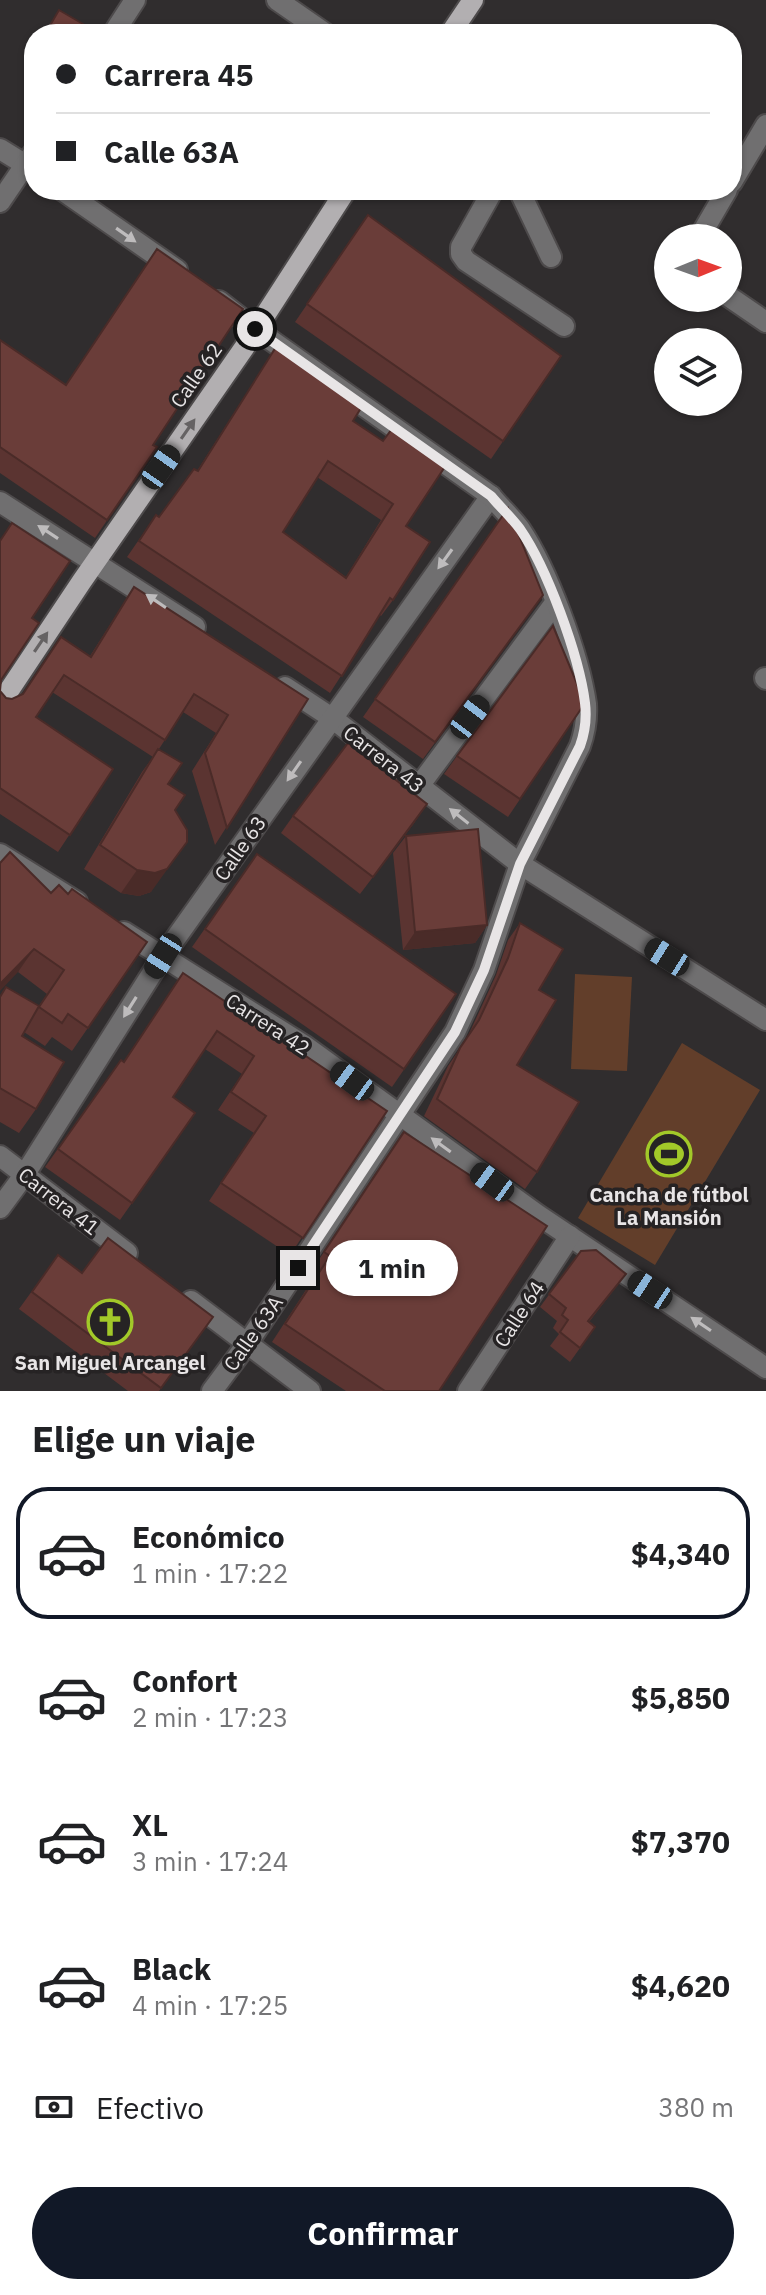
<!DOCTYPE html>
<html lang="es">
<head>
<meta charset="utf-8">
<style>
  :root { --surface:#fff; --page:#f6f6f6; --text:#202124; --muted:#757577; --line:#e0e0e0; --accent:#111827 }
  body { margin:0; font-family:"IBM Plex Sans",sans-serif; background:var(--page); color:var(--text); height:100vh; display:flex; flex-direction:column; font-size:30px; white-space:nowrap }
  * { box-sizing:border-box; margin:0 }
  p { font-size:26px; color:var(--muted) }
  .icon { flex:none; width:44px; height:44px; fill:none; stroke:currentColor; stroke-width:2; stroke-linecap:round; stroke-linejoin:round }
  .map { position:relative; height:1391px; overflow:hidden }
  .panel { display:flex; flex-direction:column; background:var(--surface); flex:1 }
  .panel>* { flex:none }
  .guide { position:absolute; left:24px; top:24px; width:718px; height:176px; border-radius:32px; box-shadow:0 2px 6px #0004; display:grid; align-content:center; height:176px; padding:0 32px; background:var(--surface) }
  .needle { width:52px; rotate:89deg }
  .controls { position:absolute; left:654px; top:224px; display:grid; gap:16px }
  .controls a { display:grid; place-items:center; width:88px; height:88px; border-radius:50%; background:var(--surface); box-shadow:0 2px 6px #0004; font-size:40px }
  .end { position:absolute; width:36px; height:36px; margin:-18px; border:10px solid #e8e5e6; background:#111; box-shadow:0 0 0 4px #111 }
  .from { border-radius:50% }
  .bubble { position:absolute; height:56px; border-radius:28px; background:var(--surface); box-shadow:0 2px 6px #0004; font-size:26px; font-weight:700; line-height:56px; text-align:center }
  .car { position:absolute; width:24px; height:48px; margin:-24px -12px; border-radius:10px; box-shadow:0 0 6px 2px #0007; background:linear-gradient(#222 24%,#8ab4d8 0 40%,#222 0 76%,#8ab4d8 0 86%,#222 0) }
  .guide b { display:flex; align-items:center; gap:28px; height:76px; font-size:30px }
  .guide b+b { border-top:2px solid var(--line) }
  .guide i { width:20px; height:20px; background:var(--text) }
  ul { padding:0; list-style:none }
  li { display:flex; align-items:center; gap:24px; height:132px; margin:0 16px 12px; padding:0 16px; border:4px solid transparent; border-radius:32px }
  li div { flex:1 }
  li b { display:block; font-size:30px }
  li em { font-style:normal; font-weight:700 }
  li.on { border-color:var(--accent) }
  li>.icon { width:72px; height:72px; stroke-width:1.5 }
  h2 { padding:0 32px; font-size:36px; line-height:96px }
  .pay { display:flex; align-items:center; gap:20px; height:88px; padding:0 32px; font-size:30px }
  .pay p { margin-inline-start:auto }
  .action { display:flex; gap:16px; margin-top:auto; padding:16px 32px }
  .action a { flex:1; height:92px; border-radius:48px; background:var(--accent); color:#fff; font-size:32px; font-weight:700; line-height:92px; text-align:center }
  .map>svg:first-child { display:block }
  .green { fill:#623e2a }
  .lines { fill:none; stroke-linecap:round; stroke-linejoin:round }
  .minor-casing { stroke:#4d4a4b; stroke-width:24 }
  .major-casing { stroke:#4d4a4b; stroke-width:24 }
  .minor { stroke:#706f70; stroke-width:20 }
  .major { stroke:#b2afb1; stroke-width:20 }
  .wall { fill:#5b3431; fill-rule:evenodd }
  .shaded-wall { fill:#4a2b28 }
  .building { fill:#6a3d39; stroke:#4a2b28; stroke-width:2; fill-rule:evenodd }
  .oneway { fill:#bebcbd }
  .oneway2 { fill:#656263 }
  .route { stroke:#e8e5e6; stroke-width:10 }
  .labels { text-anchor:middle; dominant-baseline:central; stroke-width:7; stroke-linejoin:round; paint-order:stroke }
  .street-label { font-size:20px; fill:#e8e5e6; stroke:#262324 }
  .poi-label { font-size:20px; font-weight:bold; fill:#e8e5e6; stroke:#262324 }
</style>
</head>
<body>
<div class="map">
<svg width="766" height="1391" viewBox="0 0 766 1391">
  <rect width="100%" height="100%" fill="#302d2e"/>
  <g class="green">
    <path d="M575 974 632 977 627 1071 571 1069Z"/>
    <path d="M682 1043 760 1090 655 1265 578 1218Z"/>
  </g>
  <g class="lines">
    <g class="minor-casing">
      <g id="minor">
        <path d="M277 0 326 34"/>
        <path d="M113 34 135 0"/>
        <path d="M0 149 34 170"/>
        <path d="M732 182 766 125"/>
        <path d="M62 190 177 270"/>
        <path d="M493 190 461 247V254L466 261 564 326"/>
        <path d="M519 190 551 257"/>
        <path d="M0 202 34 152"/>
        <path d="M699 238 727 190"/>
        <path d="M728 296 766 322"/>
        <path d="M0 502 195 627"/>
        <path d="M765 678 766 679"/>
        <path d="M285 687 332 718 520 864 766 1020"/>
        <path d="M419 786 555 603"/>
        <path d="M0 854 77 902"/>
        <path d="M124 932 305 1046 538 1215 766 1368"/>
        <path d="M0 1156 127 1253"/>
        <path d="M0 1208 25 1174 163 956 491 496"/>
        <path d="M191 1301 310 1391"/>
        <path d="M212 1391 247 1344 455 1032 484 970 520 864 580 746C585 732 587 719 586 704 579 655 547 569 520 529 511 517 500 507 491 496L255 329 219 301"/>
        <path d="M468 1391 570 1236"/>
      </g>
    </g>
    <g class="major-casing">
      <g id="major">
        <path d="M450 34 473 0"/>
        <path d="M0 704 82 581 244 348 346 190"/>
      </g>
    </g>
    <use href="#minor" class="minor"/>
    <use href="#major" class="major"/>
  </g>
  <g class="wall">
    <path d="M34 51V67L27 63Z"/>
    <path d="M368 215 561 356 491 459 295 322Z"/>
    <path d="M0 340 157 447 95 538 0 473Z"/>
    <path d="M276 347 353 421 383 441 394 426 406 526 393 600 381 616 380 615 330 693 127 557 156 515 159 517 197 471ZM317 477 381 520 346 577 283 532Z"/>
    <path d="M508 508 531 612 423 759 363 717Z"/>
    <path d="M0 541 32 618 1 680 0 691 6 698 12 699 90 656 134 587 308 699 215 845 192 771 216 733 183 712 159 749 175 810 151 892 139 896 121 893 84 869 142 772 153 757 52 692 36 717 113 769 58 852 0 814Z"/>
    <path d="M585 703 508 817 444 774 457 756Z"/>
    <path d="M293 816 415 822 360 894 281 833Z"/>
    <path d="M406 836 487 925 475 943 403 950 393 853Z"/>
    <path d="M257 854 456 994 392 1087 192 947Z"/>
    <path d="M51 893 68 894 147 942 72 1051 52 1037 45 1046 24 1032 22 1036 36 1109 19 1133 0 1122V996L39 1006 47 994 18 972Z"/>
    <path d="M520 923 539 990 517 1065 537 1172 525 1189 424 1116 448 1066 467 1038 496 975 508 940Z"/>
    <path d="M171 991 387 1111 290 1255 209 1201 254 1133 218 1110 242 1074 205 1049 173 1097 195 1113 120 1220 45 1167 121 1060 124 1062Z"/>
    <path d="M392 1150 439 1391H346L272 1342 317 1273 312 1270Z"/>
    <path d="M581 1251 616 1287 589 1322 595 1327 570 1362 550 1346 559 1334 553 1328 557 1321 540 1307Z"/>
    <path d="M58 1255 82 1273 201 1334 159 1391H128L19 1309Z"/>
  </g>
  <g class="shaded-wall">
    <path d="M427 804 415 822 360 894 373 877Z"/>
    <path d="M187 842 151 892 139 896 121 893 137 870Z"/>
    <path d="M487 925 475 943 403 950 415 932Z"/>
    <path d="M34 949 18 972 0 991V984Z"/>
  </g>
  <g class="building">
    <path d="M59 10 95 31 93 34H45Z"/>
    <path d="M368 215 561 356 503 441 307 304Z"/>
    <path d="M157 249 243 309 153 445 157 447 107 520 0 447V340L66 385Z"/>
    <path d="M276 347 364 403 353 421 383 441 394 426 448 462 406 526 430 542 393 600 390 598 342 676 139 541 156 515 159 517 194 469 198 471ZM328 461 393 504 346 578 283 532Z"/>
    <path d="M508 508 543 595 435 742 375 699Z"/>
    <path d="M12 523 70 561 32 618 39 623 1 680 0 691 6 698 12 699 23 694 61 637 91 657 134 587 308 699 227 828 205 753 228 715 194 694 165 740 64 675 36 717 113 769 70 835 0 788V541Z"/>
    <path d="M553 626 585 703 520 799 457 756Z"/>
    <path d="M348 743 427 804 373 877 293 816Z"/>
    <path d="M158 749 182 763 168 784 185 795 175 810 187 830V842L167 869 155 873 137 870 100 845Z"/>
    <path d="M478 829 487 925 415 932 406 836Z"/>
    <path d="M10 852 51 893 59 885 68 894 72 889 147 942 88 1028 68 1014 62 1023 39 1007 64 970 34 949 0 984V863Z"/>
    <path d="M257 854 456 994 404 1069 205 929Z"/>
    <path d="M520 923 563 949 539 990 556 1000 517 1065 579 1102 537 1172 437 1099 460 1048 479 1020 508 958Z"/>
    <path d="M183 973 387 1111 303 1238 221 1183 266 1116 231 1092 254 1056 217 1031 173 1097 195 1113 132 1203 58 1149 121 1060 124 1062Z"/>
    <path d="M6 987 39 1006 22 1036 64 1062 36 1109 0 1088V997Z"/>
    <path d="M404 1132 547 1226 439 1391H385L285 1324 330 1256 324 1252Z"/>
    <path d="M108 1238 213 1317 161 1388 32 1292 58 1255 82 1273Z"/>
    <path d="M596 1250 626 1274 588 1321 595 1327 580 1348 560 1332 568 1320 562 1315 566 1308 549 1294 581 1251Z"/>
  </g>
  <defs><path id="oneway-solid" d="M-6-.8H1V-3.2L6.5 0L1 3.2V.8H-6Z" transform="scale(2)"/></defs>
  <g class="oneway">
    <use href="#oneway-solid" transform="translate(126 235) rotate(35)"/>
    <use href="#oneway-solid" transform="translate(48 532) rotate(-147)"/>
    <use href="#oneway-solid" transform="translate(445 559) rotate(126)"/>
    <use href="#oneway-solid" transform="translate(156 601) rotate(-146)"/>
    <use href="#oneway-solid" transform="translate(294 771) rotate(125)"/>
    <use href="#oneway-solid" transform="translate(459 816) rotate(-142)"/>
    <use href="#oneway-solid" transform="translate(130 1007) rotate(122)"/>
    <use href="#oneway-solid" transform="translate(441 1145) rotate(-144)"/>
    <use href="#oneway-solid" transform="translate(701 1324) rotate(-146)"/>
  </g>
  <g class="oneway2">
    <use href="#oneway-solid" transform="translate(188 429) rotate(-55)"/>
    <use href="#oneway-solid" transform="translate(41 642) rotate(-56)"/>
  </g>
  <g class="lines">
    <path class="route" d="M255 329 491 496C500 507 511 517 520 529 547 568 579 655 585 703 587 719 585 732 580 746L520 864 484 970 455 1032 298 1268"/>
  </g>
  <defs>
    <g id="stadium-ring" transform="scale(2.3)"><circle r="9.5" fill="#262324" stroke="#a2c929" stroke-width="1.5"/><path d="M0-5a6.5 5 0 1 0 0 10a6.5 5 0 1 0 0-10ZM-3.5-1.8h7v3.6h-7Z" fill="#a2c929"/></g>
    <g id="church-ring" transform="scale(2.3)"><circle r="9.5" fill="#262324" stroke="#a2c929" stroke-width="1.5"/><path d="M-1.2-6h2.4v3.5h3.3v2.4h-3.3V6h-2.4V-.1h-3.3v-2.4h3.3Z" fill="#a2c929"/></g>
  </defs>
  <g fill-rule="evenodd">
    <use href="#stadium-ring" x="669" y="1154"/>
    <use href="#church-ring" x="110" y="1322"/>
  </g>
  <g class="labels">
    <g class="street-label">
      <text transform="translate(196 375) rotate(-55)">Calle 62</text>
      <text transform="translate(384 759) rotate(38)">Carrera 43</text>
      <text transform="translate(240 848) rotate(-55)">Calle 63</text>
      <text transform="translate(268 1024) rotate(33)">Carrera 42</text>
      <text transform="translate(59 1201) rotate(38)">Carrera 41</text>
      <text transform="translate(519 1314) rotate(-57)">Calle 64</text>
      <text transform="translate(253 1333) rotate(-55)">Calle 63A</text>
    </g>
    <g class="poi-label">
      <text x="669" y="1194">Cancha de fútbol<tspan x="669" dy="23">La Mansión</tspan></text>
      <text x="110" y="1362">San Miguel Arcangel</text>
    </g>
  </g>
</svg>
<div class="controls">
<a><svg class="needle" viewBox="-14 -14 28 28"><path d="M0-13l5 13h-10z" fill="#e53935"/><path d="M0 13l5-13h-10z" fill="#757577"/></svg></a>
<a><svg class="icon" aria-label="layers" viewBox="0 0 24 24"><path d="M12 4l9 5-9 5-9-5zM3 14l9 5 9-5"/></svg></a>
</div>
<i class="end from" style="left:255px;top:329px"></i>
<i class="end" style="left:298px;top:1268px"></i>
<div class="bubble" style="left:326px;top:1240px;width:132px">1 min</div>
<i class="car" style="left:161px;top:467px;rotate:35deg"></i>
<i class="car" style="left:470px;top:717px;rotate:37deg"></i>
<i class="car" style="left:163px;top:956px;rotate:212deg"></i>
<i class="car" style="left:667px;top:957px;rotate:302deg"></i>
<i class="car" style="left:352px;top:1081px;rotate:306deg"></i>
<i class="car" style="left:492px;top:1182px;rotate:306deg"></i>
<i class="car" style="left:650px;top:1290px;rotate:303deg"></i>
<div class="guide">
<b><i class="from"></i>Carrera 45</b>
<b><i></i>Calle 63A</b>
</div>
</div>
<section class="panel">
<h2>Elige un viaje</h2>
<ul>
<li class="on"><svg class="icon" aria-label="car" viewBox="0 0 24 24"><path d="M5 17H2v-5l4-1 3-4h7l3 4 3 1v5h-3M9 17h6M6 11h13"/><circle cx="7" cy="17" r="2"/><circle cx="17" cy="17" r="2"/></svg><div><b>Económico</b><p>1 min · 17:22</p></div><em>$4,340</em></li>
<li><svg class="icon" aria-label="car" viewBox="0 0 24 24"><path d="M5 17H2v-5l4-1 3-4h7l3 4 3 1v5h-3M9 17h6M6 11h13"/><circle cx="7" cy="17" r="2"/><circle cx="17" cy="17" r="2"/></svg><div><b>Confort</b><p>2 min · 17:23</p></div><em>$5,850</em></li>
<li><svg class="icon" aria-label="car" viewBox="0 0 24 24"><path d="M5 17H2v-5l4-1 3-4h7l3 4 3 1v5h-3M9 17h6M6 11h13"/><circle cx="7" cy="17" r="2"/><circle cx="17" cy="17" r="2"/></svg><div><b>XL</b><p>3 min · 17:24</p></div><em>$7,370</em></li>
<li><svg class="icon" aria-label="car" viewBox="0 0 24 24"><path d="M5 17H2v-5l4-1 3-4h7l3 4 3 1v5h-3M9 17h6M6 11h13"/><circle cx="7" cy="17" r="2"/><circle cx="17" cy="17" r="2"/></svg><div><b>Black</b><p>4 min · 17:25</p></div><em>$4,620</em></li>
</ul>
<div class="pay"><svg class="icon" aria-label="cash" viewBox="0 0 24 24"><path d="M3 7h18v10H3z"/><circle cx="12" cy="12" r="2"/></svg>Efectivo<p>380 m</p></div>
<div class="action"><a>Confirmar</a></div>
</section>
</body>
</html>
